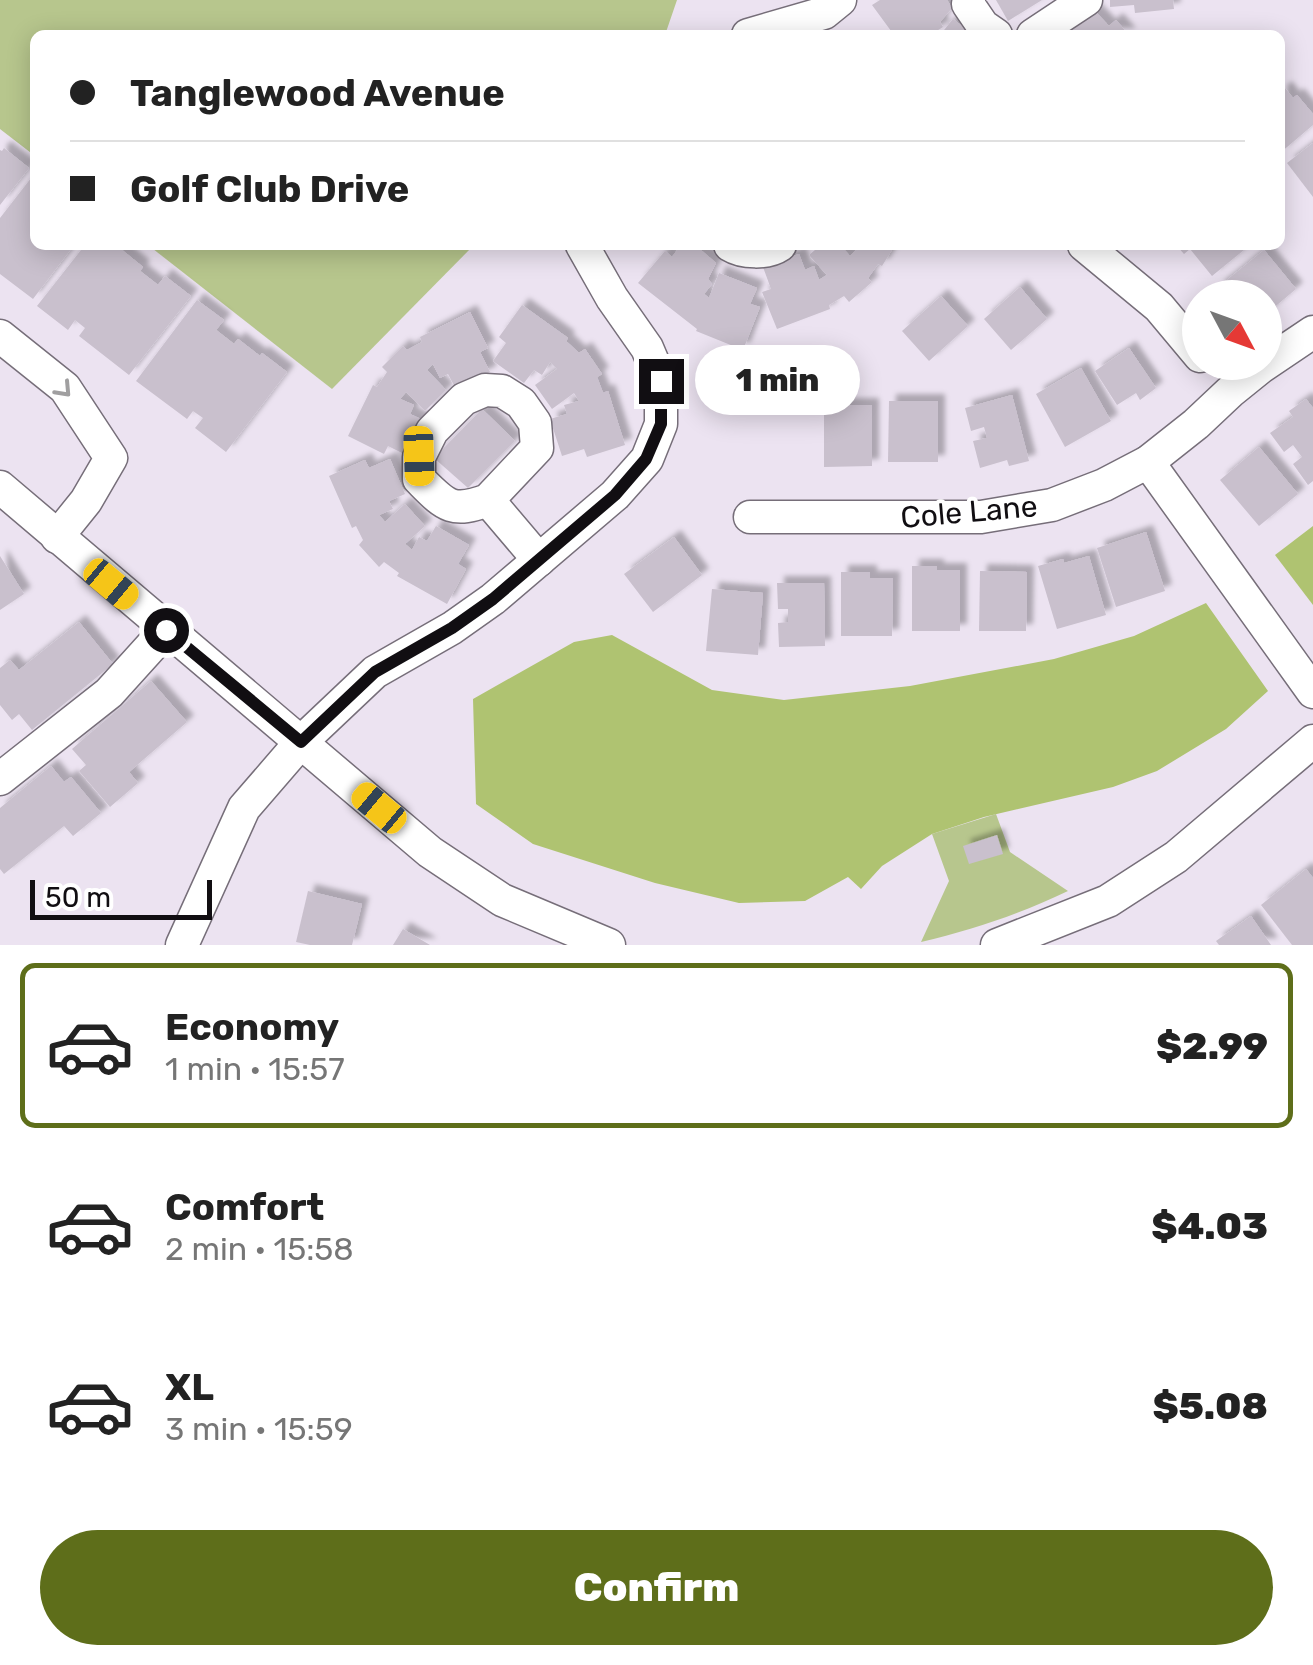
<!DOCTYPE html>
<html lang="en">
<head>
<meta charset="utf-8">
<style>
  :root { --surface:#fff; --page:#f2f2f2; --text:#222; --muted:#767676; --line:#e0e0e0; --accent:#5e6e1a }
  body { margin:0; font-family:Rubik,sans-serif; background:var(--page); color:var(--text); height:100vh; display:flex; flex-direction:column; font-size:38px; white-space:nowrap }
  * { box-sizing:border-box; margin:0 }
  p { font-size:32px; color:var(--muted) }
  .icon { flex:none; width:55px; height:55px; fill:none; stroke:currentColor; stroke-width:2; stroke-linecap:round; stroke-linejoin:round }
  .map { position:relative; height:945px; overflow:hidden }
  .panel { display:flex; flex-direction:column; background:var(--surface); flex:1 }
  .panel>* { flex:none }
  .banner { position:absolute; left:30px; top:30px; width:1255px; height:220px; border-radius:15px; box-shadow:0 5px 25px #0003; display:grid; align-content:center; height:220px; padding:0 40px; background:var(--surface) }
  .needle { width:65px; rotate:131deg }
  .tools { position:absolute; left:1182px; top:280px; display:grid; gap:20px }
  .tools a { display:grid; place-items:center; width:100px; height:100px; border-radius:50%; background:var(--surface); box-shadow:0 5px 25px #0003; font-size:50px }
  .scale { position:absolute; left:30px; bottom:25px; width:182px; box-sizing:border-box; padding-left:10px; border:5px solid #110e12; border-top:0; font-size:28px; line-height:35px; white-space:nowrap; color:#110e12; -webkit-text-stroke:8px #fff; paint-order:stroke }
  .end { position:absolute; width:45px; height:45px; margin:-22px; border:12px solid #110e12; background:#fff; box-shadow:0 0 0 5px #fff }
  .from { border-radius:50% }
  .bubble { position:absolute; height:70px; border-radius:35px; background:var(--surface); box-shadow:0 5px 25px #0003; font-size:32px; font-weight:800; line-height:70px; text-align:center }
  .car { position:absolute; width:30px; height:60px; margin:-30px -15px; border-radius:12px; box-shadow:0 0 8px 2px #0007; background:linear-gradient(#f5c518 24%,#345 0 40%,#f5c518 0 76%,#345 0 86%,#f5c518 0) }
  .banner b { display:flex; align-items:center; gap:35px; height:95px; font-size:38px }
  .banner b+b { border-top:2px solid var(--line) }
  .banner i { width:25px; height:25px; background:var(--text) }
  ul { padding:18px 0 0; list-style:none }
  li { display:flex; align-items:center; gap:30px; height:165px; margin:0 20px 15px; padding:0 20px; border:5px solid transparent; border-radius:15px }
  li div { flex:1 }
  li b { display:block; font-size:38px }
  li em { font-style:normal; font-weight:800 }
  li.selected { border-color:var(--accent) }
  li>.icon { width:90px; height:90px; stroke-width:1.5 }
  .action { display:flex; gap:20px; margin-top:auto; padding:20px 40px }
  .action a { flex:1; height:115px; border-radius:60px; background:var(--accent); color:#fff; font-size:40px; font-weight:800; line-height:115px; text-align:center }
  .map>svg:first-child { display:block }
  .green { fill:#b7c68d }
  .water { fill:#afc371 }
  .building { fill:#c9c0cd; filter:url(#shadow) }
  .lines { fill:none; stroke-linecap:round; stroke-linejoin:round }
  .minor-casing { stroke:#766e79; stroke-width:35 }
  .minor { stroke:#fff; stroke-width:32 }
  .oneway { stroke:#a09fa0 }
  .route { stroke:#110e12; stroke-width:12 }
  .labels { text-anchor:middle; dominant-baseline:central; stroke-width:8; stroke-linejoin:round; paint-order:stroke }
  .street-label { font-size:30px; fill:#110e12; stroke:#fff }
</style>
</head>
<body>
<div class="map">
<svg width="1313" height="945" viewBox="0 0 1313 945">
  <defs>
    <filter id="shadow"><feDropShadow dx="7" dy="-7" stdDeviation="2.5" flood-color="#0004"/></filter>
  </defs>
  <rect width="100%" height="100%" fill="#ece3f1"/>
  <g class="green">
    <path d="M0 0H677L665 35H35V156L0 129Z"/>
    <path d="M148 245H474L332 389Z"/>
    <path d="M996 814 1010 852 1068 891C1020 914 973 930 921 942L949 881 932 834Z"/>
  </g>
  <g class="water">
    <path d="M1313 526V605L1275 555Z"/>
    <path d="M1206 603 1268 691 1226 729 1157 771 1113 787 984 817 932 834 882 866 861 889 848 877 805 901 739 903 655 883 533 844 476 804 473 699 574 642 612 635 712 690 784 700 910 686 1054 659 1134 636Z"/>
  </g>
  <g class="building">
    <path d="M880 0H947L952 8 940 22 943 27 930 35H894L872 5Z"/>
    <path d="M996 0H1042L1008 21Z"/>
    <path d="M1110 0H1173L1174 9 1135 13 1134 5 1110 7Z"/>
    <path d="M1093 9 1109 26 1116 20 1129 35H1064Z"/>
    <path d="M953 19 973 35H940Z"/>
    <path d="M1285 88 1293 98 1297 95 1313 114V125L1280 153V92Z"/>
    <path d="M1313 143V197L1287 163Z"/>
    <path d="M4 148 29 168 0 205V150L2 151Z"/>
    <path d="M35 173V245H74L33 299 0 274V218Z"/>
    <path d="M85 245H122L124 247 122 250 143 267 140 271 158 285 165 276 191 296 129 375 79 336 85 328 75 320 68 330 37 306Z"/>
    <path d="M681 245H695L716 263 708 279 712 284 704 294 709 298 719 273 757 288 750 304 760 307 743 350 696 331 697 329 638 283 665 251 672 257Z"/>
    <path d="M821 245H840L850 256 856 250 847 245H895L882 266 878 264 868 278 872 282 849 302 844 296 829 305 830 309 777 329 762 292 771 289 763 267 799 254 805 270 814 266 819 280 827 275 809 255Z"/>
    <path d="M1176 245H1250L1212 276 1190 249 1184 254Z"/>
    <path d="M1264 250 1296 289 1265 315V298H1225L1217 288Z"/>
    <path d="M1020 287 1047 319 1011 350 984 319Z"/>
    <path d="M941 296 968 326 929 361 902 331Z"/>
    <path d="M197 300 224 320 216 330 234 344 238 339 260 356 262 353 287 372 226 452 195 428 203 418 193 411 187 419 136 381Z"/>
    <path d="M522 305 568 338 566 341 579 353 585 349 602 374 597 377 603 393 608 391 625 445 587 457 584 449 562 456 550 419 567 414 564 405 579 401 574 393 552 409 535 385 557 369 550 362 542 375 534 370 524 383 493 361 506 343 499 337Z"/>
    <path d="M470 312 488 348 480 352 490 372 456 389 448 374 440 378 433 364 427 370 446 390 425 411 406 392 400 399 414 405 410 414 425 421 408 456 388 446 384 454 348 436 373 385 377 387 387 372 382 367 403 346 407 350 422 342 420 337Z"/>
    <path d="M1129 348 1156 388 1140 400 1136 393 1117 405 1095 371Z"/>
    <path d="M1081 368 1111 421 1065 447 1036 394Z"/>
    <path d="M1012 395 1029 461 1009 466 1007 460 980 468 973 441 987 438 984 427 971 431 965 408Z"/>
    <path d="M1306 399 1313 408V481L1308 485 1293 464 1302 457 1293 445 1284 452 1270 433 1293 417 1289 411Z"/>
    <path d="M889 401H938V462H888Z"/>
    <path d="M824 405H872V466L824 467Z"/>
    <path d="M482 409 515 441 468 488 434 458Z"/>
    <path d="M1259 447 1298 494 1259 526 1220 480Z"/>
    <path d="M390 459 405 494 389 501 393 509 379 515 385 522 405 504 425 526 405 544 412 550 419 537 427 541 436 526 469 545 458 564 466 569 447 604 397 576 399 573 384 562 379 567 359 545 363 540 356 526 352 528 329 476 365 460 369 468Z"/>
    <path d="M1146 532 1165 591 1116 607 1097 548Z"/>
    <path d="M674 537 702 575 653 612 624 574Z"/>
    <path d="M0 556 24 594 0 610Z"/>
    <path d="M1089 556 1106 615 1057 629 1038 566 1063 559 1064 563Z"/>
    <path d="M912 566H937V570H960V631H912Z"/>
    <path d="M980 571 1027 572 1026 631H979Z"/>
    <path d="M841 572H870V578H893L892 636H841Z"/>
    <path d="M777 583H824L825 646 779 647 778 623 788 622V609H778Z"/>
    <path d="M712 589 763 593 758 655 706 651Z"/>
    <path d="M79 622 113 664 32 730 19 714 12 720 0 705V668L10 660 19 670Z"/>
    <path d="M151 681 187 722 129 772 138 783 110 807 79 771 86 765 72 749Z"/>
    <path d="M51 766 64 782 71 777 101 813 73 836 64 826 4 874 0 869V808Z"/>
    <path d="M997 835 1003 854 969 864 963 846Z"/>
    <path d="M1306 869 1313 878V945H1292L1261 905Z"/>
    <path d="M308 891 362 904 352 945H310L296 942Z"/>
    <path d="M1251 916 1271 945H1219L1216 941Z"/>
    <path d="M403 929 430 945H393Z"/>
  </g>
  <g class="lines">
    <g class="minor-casing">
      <g id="minor">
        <path d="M969 0 968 4 983 26 996 35"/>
        <path d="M748 35 824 13 840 0"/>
        <path d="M1033 35 1086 0"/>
        <path d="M730 245C743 253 767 254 780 245"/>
        <path d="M1084 245 1159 307 1200 356"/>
        <path d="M0 336 65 388 111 458 86 501 57 537"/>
        <path d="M1148 462 1313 692"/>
        <path d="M0 487 430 852 502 900 609 945"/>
        <path d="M488 500C451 514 445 505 419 479V457L432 431 464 399 485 390 502 391 521 403 535 423 537 448 488 500 539 560"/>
        <path d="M750 517H981L1052 505 1104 485 1148 462 1196 424 1230 392 1261 367 1313 332"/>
        <path d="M0 779 109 693 166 630"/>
        <path d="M182 945 244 808 301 742 375 672 452 628 493 599 615 495 647 459 661 424V381L647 348 612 298 582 245"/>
        <path d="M997 945 1108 901 1176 857 1313 741"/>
      </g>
    </g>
    <use href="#minor" class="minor"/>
  </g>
  <defs><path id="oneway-chevron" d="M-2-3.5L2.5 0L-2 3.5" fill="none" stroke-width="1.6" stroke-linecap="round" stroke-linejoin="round" transform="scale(2.5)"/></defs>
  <use class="oneway" href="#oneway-chevron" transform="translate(64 390) rotate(47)"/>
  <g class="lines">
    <path class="route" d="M166 630 301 742 375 672 452 628 493 599 615 495 646 459 661 424V381"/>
  </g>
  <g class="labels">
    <g class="street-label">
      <text transform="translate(969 512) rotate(-5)">Cole Lane</text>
    </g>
  </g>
</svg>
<div class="tools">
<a><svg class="needle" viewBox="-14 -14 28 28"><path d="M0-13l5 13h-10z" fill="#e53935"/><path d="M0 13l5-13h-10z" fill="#767676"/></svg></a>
</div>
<div class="scale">50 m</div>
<i class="end from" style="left:166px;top:630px"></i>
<i class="end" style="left:661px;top:381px"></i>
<div class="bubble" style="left:695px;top:345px;width:165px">1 min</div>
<i class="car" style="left:419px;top:456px;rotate:178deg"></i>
<i class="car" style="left:111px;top:584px;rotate:130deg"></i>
<i class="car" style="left:379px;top:808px;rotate:310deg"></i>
<div class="banner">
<b><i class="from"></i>Tanglewood Avenue</b>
<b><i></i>Golf Club Drive</b>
</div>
</div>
<section class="panel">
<ul>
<li class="selected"><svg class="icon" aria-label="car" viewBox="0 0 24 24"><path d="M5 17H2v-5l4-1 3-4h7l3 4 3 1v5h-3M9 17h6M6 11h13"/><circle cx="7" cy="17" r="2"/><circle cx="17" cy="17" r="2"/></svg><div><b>Economy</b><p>1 min · 15:57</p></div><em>$2.99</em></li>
<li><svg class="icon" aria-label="car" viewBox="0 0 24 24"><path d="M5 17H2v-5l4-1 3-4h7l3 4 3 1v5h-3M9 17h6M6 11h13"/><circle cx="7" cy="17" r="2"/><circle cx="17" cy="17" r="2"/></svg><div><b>Comfort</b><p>2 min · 15:58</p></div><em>$4.03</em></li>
<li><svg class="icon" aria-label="car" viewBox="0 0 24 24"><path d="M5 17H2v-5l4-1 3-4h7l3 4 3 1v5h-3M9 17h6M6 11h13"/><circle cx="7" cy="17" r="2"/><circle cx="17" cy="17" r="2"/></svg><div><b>XL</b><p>3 min · 15:59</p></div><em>$5.08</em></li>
</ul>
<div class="action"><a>Confirm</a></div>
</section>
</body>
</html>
